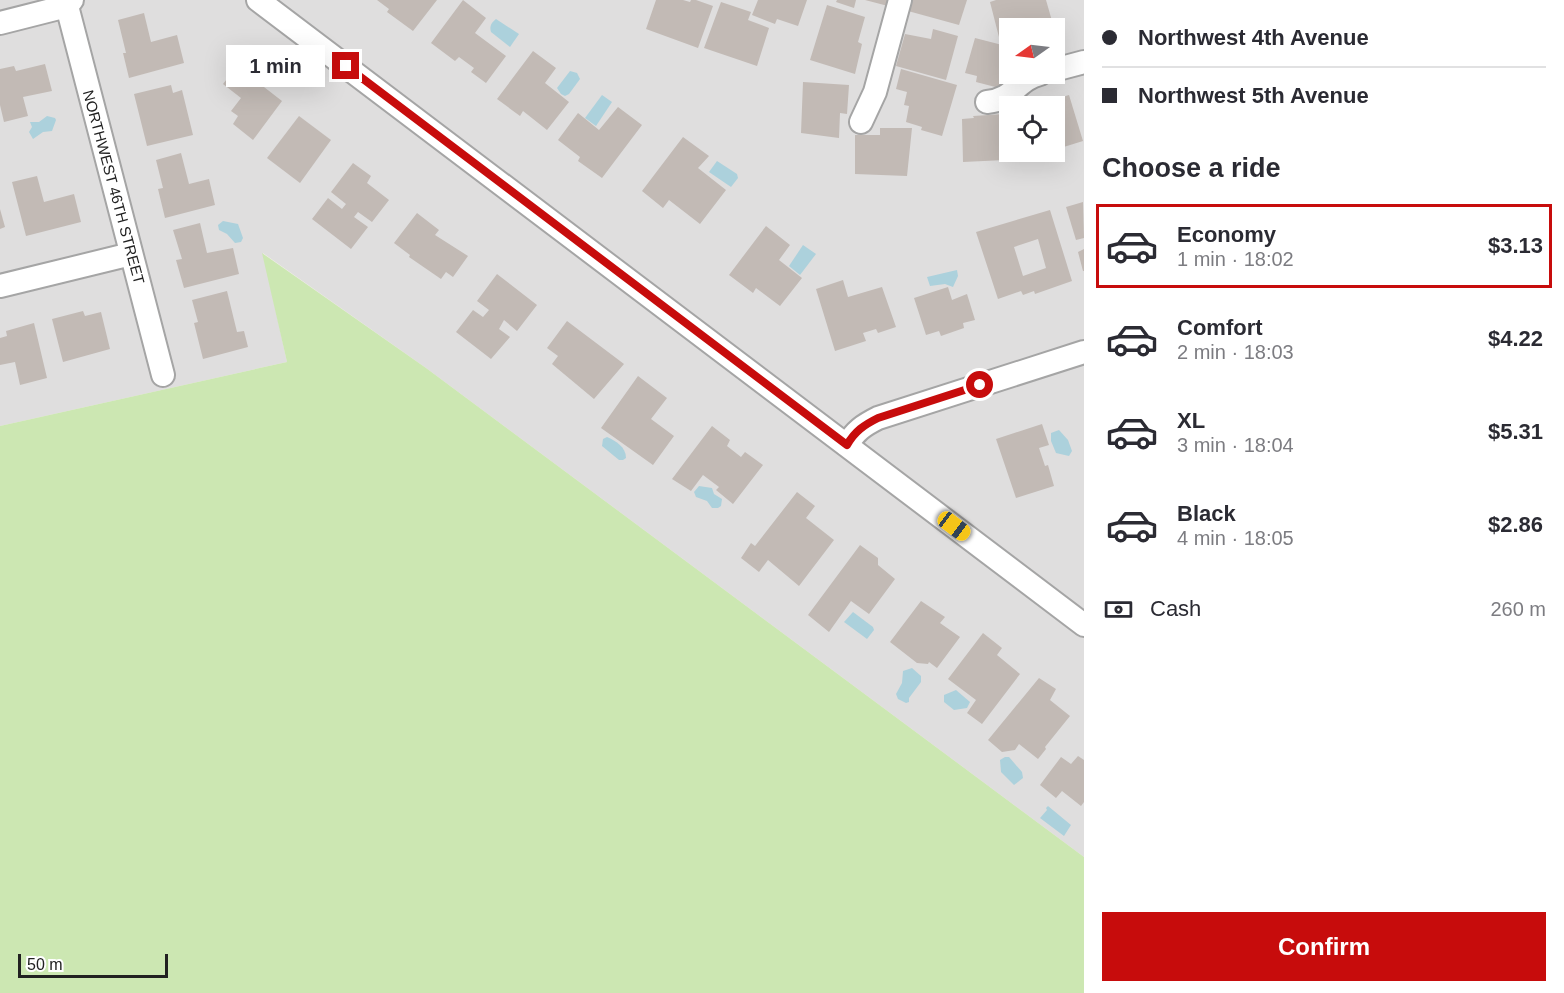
<!DOCTYPE html>
<html lang="en">
<head>
<meta charset="utf-8">
<style>
  :root { --surface:#fff; --page:#f7f7f7; --text:#2b2b33; --muted:#7c7c81; --line:#e1e1e2; --accent:#c70c0c }
  body { margin:0; font-family:Arial,sans-serif; background:var(--page); color:var(--text); height:100vh; display:flex; flex-direction:column; font-size:22px; white-space:nowrap }
  * { box-sizing:border-box; margin:0 }
  p { font-size:20px; color:var(--muted) }
  .icon { flex:none; width:33px; height:33px; fill:none; stroke:currentColor; stroke-width:2; stroke-linecap:round; stroke-linejoin:round }
  .map { position:relative; flex:1; overflow:hidden }
  .side { display:flex; flex-direction:column; background:var(--surface); width:480px }
  .side>* { flex:none }
  .banner { display:grid; align-content:center; height:132px; padding:0 18px; background:var(--surface) }
  .needle { width:39px; rotate:256deg }
  .fabs { position:absolute; left:999px; top:18px; display:grid; gap:12px }
  .fabs a { display:grid; place-items:center; width:66px; height:66px; border-radius:0px; background:var(--surface); box-shadow:0 6px 24px #0002; font-size:30px }
  .scale { position:absolute; left:18px; bottom:15px; width:150px; box-sizing:border-box; padding-left:6px; border:3px solid #212121; border-top:0; font-size:16px; line-height:21px; white-space:nowrap; color:#212121; -webkit-text-stroke:4px #fff; paint-order:stroke }
  .end { position:absolute; width:27px; height:27px; margin:-14px; border:8px solid #c70c0c; background:#fff; box-shadow:0 0 0 3px #fff }
  .from { border-radius:50% }
  .bubble { position:absolute; height:42px; border-radius:0px; background:var(--surface); box-shadow:0 6px 24px #0002; font-size:20px; font-weight:600; line-height:42px; text-align:center }
  .car { position:absolute; width:18px; height:36px; margin:-18px -9px; border-radius:8px; box-shadow:0 0 4px 2px #0007; background:linear-gradient(#f5c518 24%,#345 0 40%,#f5c518 0 76%,#345 0 86%,#f5c518 0) }
  .banner b { display:flex; align-items:center; gap:21px; height:57px; font-size:22px }
  .banner b+b { border-top:2px solid var(--line) }
  .banner i { width:15px; height:15px; background:var(--text) }
  ul { padding:0; list-style:none }
  li { display:flex; align-items:center; gap:18px; height:84px; margin:0 12px 9px; padding:0 6px; border:3px solid transparent; border-radius:0px }
  li div { flex:1 }
  li b { display:block; font-size:22px }
  li em { font-style:normal; font-weight:600 }
  li.active { border-color:var(--accent) }
  li>.icon { width:54px; height:54px; stroke-width:1.5 }
  h2 { padding:0 18px; font-size:27px; line-height:72px }
  .pay { display:flex; align-items:center; gap:15px; height:66px; padding:0 18px; font-size:22px }
  .pay p { margin-inline-start:auto }
  .cta { display:flex; gap:12px; margin-top:auto; padding:12px 18px }
  .cta a { flex:1; height:69px; border-radius:0px; background:var(--accent); color:#fff; font-size:24px; font-weight:600; line-height:69px; text-align:center }
  main { display:flex; flex:1; min-height:0 }
  .map>svg:first-child { display:block }
  .residential { fill:#dfdede; fill-rule:evenodd }
  .grass { fill:#cce7b2 }
  .water { fill:#acd1dc }
  .building { fill:#c2bab5; fill-rule:evenodd }
  .lines { fill:none; stroke-linecap:round; stroke-linejoin:round }
  .minor-casing { stroke:#a5a5a5; stroke-width:26 }
  .minor { stroke:#fff; stroke-width:22 }
  .route { stroke:#c70c0c; stroke-width:8 }
  .labels { text-anchor:middle; dominant-baseline:central; stroke-width:5; stroke-linejoin:round; paint-order:stroke }
  .street-label { font-size:15px; fill:#212121; stroke:#fff }
</style>
</head>
<body>
<main>
<div class="map">
<svg width="1084" height="993" viewBox="0 0 1084 993">
  <rect width="100%" height="100%" fill="#f1eee9"/>
  <path class="residential" d="M0 0H1084V857L426 368 263 253 287 362 0 426ZM1010 28H1054V74H1010ZM1010 106H1054V152H1010Z"/>
  <path class="grass" d="M262 253 426 368 1084 857V993H0V426L287 362Z"/>
  <g class="water">
    <path d="M496 19 519 34 510 47 491 32C489 26 492 22 496 19Z"/>
    <path d="M570 71 577 73 580 79 569 94 565 96 561 94 557 88Z"/>
    <path d="M602 95 612 102 596 126 585 118Z"/>
    <path d="M47 116 55 118 56 120 52 131 43 132 33 139 29 132 32 127 30 122H39Z"/>
    <path d="M717 161 737 174 738 178 731 187 709 172Z"/>
    <path d="M223 221 238 224 243 238 241 242 235 243 227 234 219 230 218 225Z"/>
    <path d="M803 245 816 254 800 275 789 266Z"/>
    <path d="M957 270 958 276 953 287 945 284 930 286 927 277Z"/>
    <path d="M1059 430 1068 440 1072 451 1069 456 1056 453 1051 441V433Z"/>
    <path d="M607 437C616 441 626 447 626 458L623 460H619L602 446 603 439Z"/>
    <path d="M699 486 712 488 714 494 722 499 721 506 718 508H712L707 501 696 497 694 492Z"/>
    <path d="M853 612 873 627 874 630 867 639 844 622Z"/>
    <path d="M912 668 921 676V682L909 698V702L906 703 898 699 896 694 902 683 903 671Z"/>
    <path d="M956 690 970 702 967 708 954 710 944 702V695Z"/>
    <path d="M1005 757H1009L1022 772 1023 778 1014 785 1001 772 1000 760Z"/>
    <path d="M1048 806 1071 825 1064 836 1040 818 1047 810 1046 808Z"/>
  </g>
  <g class="building">
    <path d="M377 0H437L413 31 387 12 389 9Z"/>
    <path d="M463 0 486 18 475 33 506 56 486 83 471 72 474 68 459 57 455 61 431 43Z"/>
    <path d="M656 0H683L690 2 691 0H696L713 6 698 48 646 29Z"/>
    <path d="M758 0H807L798 26 777 19 775 24 752 15Z"/>
    <path d="M837 0H856L854 8 836 2Z"/>
    <path d="M865 0H890L888 6Z"/>
    <path d="M911 0H967L959 25 908 11Z"/>
    <path d="M996 0H1046L1054 28H1010V38L1000 41 990 2Z"/>
    <path d="M721 2 751 12 748 20 769 28 757 66 704 48Z"/>
    <path d="M827 5 865 17 858 42 862 44 855 74 810 60Z"/>
    <path d="M144 13 151 42 177 35 184 63 129 78 123 53H126L118 20Z"/>
    <path d="M933 29 958 36 946 80 896 66 905 34 931 39Z"/>
    <path d="M975 38 1010 47V74H1016L1011 91 976 82 977 76 965 73Z"/>
    <path d="M533 51 556 68 545 83 569 102 547 130 523 111 520 116 497 99Z"/>
    <path d="M45 64 52 91 23 97 28 116 4 122 0 105V69L14 66 16 71Z"/>
    <path d="M237 66 282 101 253 140 233 124 238 116 231 111 241 98 223 84Z"/>
    <path d="M901 69 957 85 942 136 921 130 922 127 906 122 909 106 904 105 907 92 896 89Z"/>
    <path d="M803 82 849 85 847 114 840 113 839 138 801 133Z"/>
    <path d="M171 85 173 93 182 90 193 135 147 146 134 94Z"/>
    <path d="M1069 95 1083 141 1054 150V106H1041L1040 104Z"/>
    <path d="M618 107 642 125 602 178 578 161 580 157 558 140 578 113 599 130Z"/>
    <path d="M1004 114 1005 160 963 162 962 119 974 118 973 116Z"/>
    <path d="M299 116 331 140 300 183 267 158Z"/>
    <path d="M880 128H912L907 176 855 174V135H880Z"/>
    <path d="M683 137 709 156 698 168 726 190 700 224 669 200 663 208 642 191Z"/>
    <path d="M1028 152H1046L1030 157Z"/>
    <path d="M181 153 189 184 209 179 215 205 165 218 158 189 163 188 156 160Z"/>
    <path d="M353 163 371 176 367 183 389 200 372 222 358 212 354 217 368 227 351 249 312 219 328 198 342 209 346 204 331 192Z"/>
    <path d="M37 176 44 202 74 194 81 222 26 236 12 182Z"/>
    <path d="M1083 202 1084 238 1076 240 1066 207Z"/>
    <path d="M0 209 5 227 0 229Z"/>
    <path d="M1050 210 1072 281 1035 294 1034 291 1023 295 1021 291 998 299 976 232ZM1038 239 1046 268 1023 276 1014 247Z"/>
    <path d="M417 213 439 230 435 235 468 256 453 277 446 272 441 279 409 257 410 255 394 243Z"/>
    <path d="M200 223 207 253 233 248 239 274 184 288 176 260 182 259 173 230Z"/>
    <path d="M766 226 790 245 779 260 802 278 780 306 756 288 753 293 729 275Z"/>
    <path d="M1084 249V271H1083L1078 252Z"/>
    <path d="M497 274 537 305 517 331 504 320 499 329 510 337 491 359 456 332 473 310 483 317 489 310 477 301Z"/>
    <path d="M843 280 848 297 882 287 896 327 878 333 876 329 863 333 866 341 835 351 816 289Z"/>
    <path d="M948 287 952 300 967 294 975 320 963 323 964 328 941 336 939 331 926 335 914 298Z"/>
    <path d="M227 291 237 332 244 331 248 347 203 359 194 323 198 322 192 300Z"/>
    <path d="M83 311 85 316 101 312 110 349 63 362 52 319Z"/>
    <path d="M567 321 624 364 594 399 552 364 558 356 547 348Z"/>
    <path d="M34 323 47 378 20 385 15 362 0 365V338L7 336 6 331Z"/>
    <path d="M638 376 667 398 651 419 674 436 653 465 601 428Z"/>
    <path d="M1042 424 1049 445 1039 448 1045 466 1048 465 1054 486 1016 498 996 439Z"/>
    <path d="M712 426 730 440 727 446 741 457 745 452 763 465 733 504 716 490 719 487 703 475 691 491 672 479Z"/>
    <path d="M797 492 815 506 806 518 834 540 799 586 768 560 759 572 741 558 751 543 755 546Z"/>
    <path d="M860 545 878 558V565L895 579 869 614 851 601 829 632 808 615Z"/>
    <path d="M921 601 945 617 940 623 960 637 937 668 929 662 928 664 917 663 890 642Z"/>
    <path d="M983 633 1002 648 997 655 1020 674 982 724 967 713 976 700 948 679Z"/>
    <path d="M1039 678 1056 689 1050 700 1070 716 1045 747 1046 749 1038 759 1019 744 1015 750 1002 752 988 740Z"/>
    <path d="M1078 756 1084 760V802L1081 806 1062 791 1056 798 1040 785 1061 757 1071 764Z"/>
  </g>
  <g class="lines">
    <g class="minor-casing">
      <g id="minor">
        <path d="M72 0 67 6 163 375"/>
        <path d="M258 0 1084 625"/>
        <path d="M0 23 67 6"/>
        <path d="M1054 70 1084 62"/>
        <path d="M987 102C1015 99 1016 80 1040 74"/>
        <path d="M861 122 875 92 900 0"/>
        <path d="M0 286 131 254"/>
        <path d="M847 445C855 431 864 425 878 418L1084 352"/>
      </g>
    </g>
    <use href="#minor" class="minor"/>
  </g>
  <g class="lines">
    <path class="route" d="M346 66 847 445C855 431 864 425 878 418L980 385"/>
  </g>
  <g class="labels">
    <g class="street-label">
      <text transform="translate(114 187) rotate(75)">NORTHWEST 46TH STREET</text>
    </g>
  </g>
</svg>
<div class="fabs">
<a><svg class="needle" viewBox="-14 -14 28 28"><path d="M0-13l5 13h-10z" fill="#e53935"/><path d="M0 13l5-13h-10z" fill="#7c7c81"/></svg></a>
<a><svg class="icon" aria-label="locate" viewBox="0 0 24 24"><circle cx="12" cy="12" r="6"/><path d="M12 2v4M12 18v4M2 12h4M18 12h4"/></svg></a>
</div>
<div class="scale">50 m</div>
<i class="end from" style="left:980px;top:385px"></i>
<i class="end" style="left:346px;top:66px"></i>
<div class="bubble" style="left:226px;top:45px;width:99px">1 min</div>
<i class="car" style="left:954px;top:526px;rotate:127deg"></i>
</div>
<section class="side">
<div class="banner">
<b><i class="from"></i>Northwest 4th Avenue</b>
<b><i></i>Northwest 5th Avenue</b>
</div>
<h2>Choose a ride</h2>
<ul>
<li class="active"><svg class="icon" aria-label="car" viewBox="0 0 24 24"><path d="M5 17H2v-5l4-1 3-4h7l3 4 3 1v5h-3M9 17h6M6 11h13"/><circle cx="7" cy="17" r="2"/><circle cx="17" cy="17" r="2"/></svg><div><b>Economy</b><p>1 min · 18:02</p></div><em>$3.13</em></li>
<li><svg class="icon" aria-label="car" viewBox="0 0 24 24"><path d="M5 17H2v-5l4-1 3-4h7l3 4 3 1v5h-3M9 17h6M6 11h13"/><circle cx="7" cy="17" r="2"/><circle cx="17" cy="17" r="2"/></svg><div><b>Comfort</b><p>2 min · 18:03</p></div><em>$4.22</em></li>
<li><svg class="icon" aria-label="car" viewBox="0 0 24 24"><path d="M5 17H2v-5l4-1 3-4h7l3 4 3 1v5h-3M9 17h6M6 11h13"/><circle cx="7" cy="17" r="2"/><circle cx="17" cy="17" r="2"/></svg><div><b>XL</b><p>3 min · 18:04</p></div><em>$5.31</em></li>
<li><svg class="icon" aria-label="car" viewBox="0 0 24 24"><path d="M5 17H2v-5l4-1 3-4h7l3 4 3 1v5h-3M9 17h6M6 11h13"/><circle cx="7" cy="17" r="2"/><circle cx="17" cy="17" r="2"/></svg><div><b>Black</b><p>4 min · 18:05</p></div><em>$2.86</em></li>
</ul>
<div class="pay"><svg class="icon" aria-label="cash" viewBox="0 0 24 24"><path d="M3 7h18v10H3z"/><circle cx="12" cy="12" r="2"/></svg>Cash<p>260 m</p></div>
<div class="cta"><a>Confirm</a></div>
</section>
</main>
</body>
</html>
